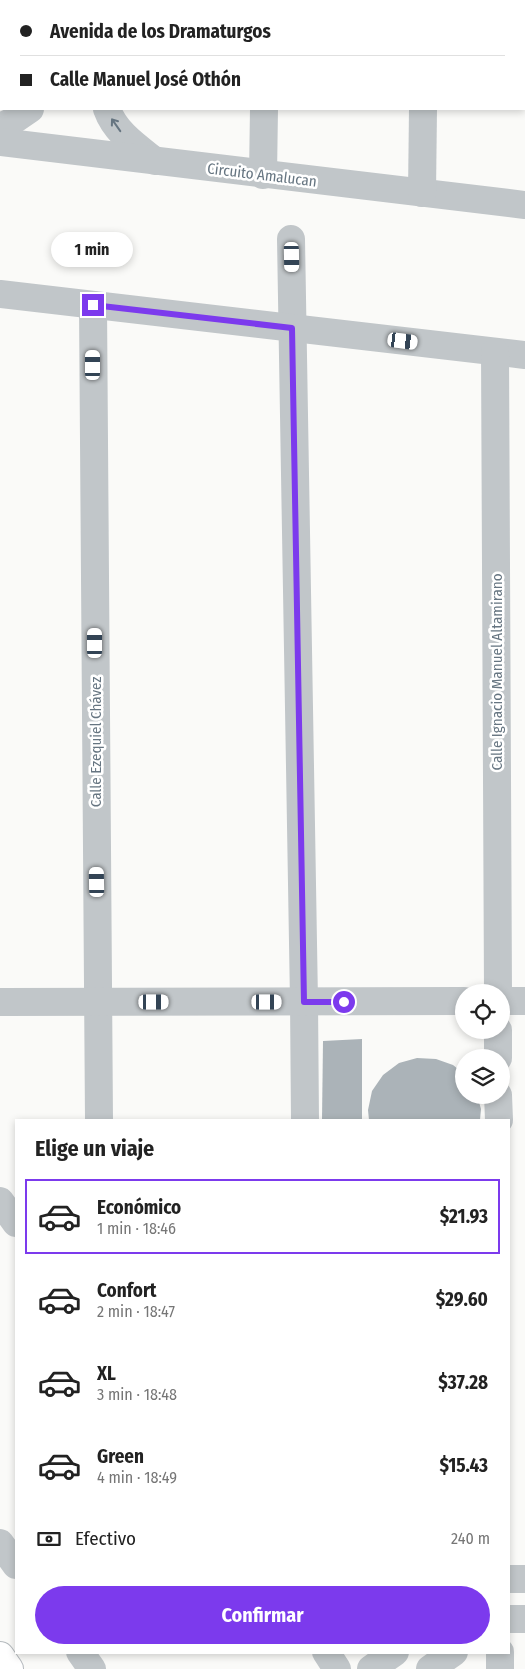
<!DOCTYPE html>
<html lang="es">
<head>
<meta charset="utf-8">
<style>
  :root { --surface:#fff; --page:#f6f6f6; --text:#222; --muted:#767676; --line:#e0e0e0; --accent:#7c3aed }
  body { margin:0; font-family:"Fira Sans Condensed",sans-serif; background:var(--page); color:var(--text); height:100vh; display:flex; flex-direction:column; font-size:19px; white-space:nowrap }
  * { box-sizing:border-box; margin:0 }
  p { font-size:16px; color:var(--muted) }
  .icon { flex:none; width:28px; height:28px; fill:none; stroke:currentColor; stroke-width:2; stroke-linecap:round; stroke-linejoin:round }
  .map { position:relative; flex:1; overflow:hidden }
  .sheet { position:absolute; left:15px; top:1119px; width:495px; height:535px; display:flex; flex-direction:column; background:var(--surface); border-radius:0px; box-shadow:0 2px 8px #0003 }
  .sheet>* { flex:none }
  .top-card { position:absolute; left:0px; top:0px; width:525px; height:110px; box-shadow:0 2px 8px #0003; display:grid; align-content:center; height:110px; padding:0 20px; background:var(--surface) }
  .fabs { position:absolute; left:455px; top:984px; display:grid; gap:10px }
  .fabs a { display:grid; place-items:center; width:55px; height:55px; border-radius:50%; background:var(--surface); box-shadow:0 2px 8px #0003; font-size:25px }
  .end { position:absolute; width:22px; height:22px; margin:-11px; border:6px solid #7c3aed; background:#fff; box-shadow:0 0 0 2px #fff }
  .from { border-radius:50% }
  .bubble { position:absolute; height:35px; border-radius:18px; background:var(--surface); box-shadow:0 2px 8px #0003; font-size:16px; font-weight:700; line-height:35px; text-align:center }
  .car { position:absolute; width:15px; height:30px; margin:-15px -8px; border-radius:6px; box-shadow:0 0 4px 1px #0007; background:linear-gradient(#fff 24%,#345 0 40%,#fff 0 76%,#345 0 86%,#fff 0) }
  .top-card b { display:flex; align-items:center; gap:18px; height:48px; font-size:19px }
  .top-card b+b { border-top:1px solid var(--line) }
  .top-card i { width:12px; height:12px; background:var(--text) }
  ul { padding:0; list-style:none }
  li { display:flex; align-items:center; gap:15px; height:75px; margin:0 10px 8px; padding:0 10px; border:2px solid transparent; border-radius:0px }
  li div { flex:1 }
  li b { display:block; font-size:19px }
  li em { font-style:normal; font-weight:700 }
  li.active { border-color:var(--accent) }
  li>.icon { width:45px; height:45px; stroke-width:1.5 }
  h2 { padding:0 20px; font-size:22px; line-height:60px }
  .pay { display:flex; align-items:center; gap:12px; height:55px; padding:0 20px; font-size:19px }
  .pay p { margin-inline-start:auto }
  .cta { display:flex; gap:10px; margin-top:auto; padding:10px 20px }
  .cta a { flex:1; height:58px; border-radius:30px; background:var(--accent); color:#fff; font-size:20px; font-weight:700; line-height:58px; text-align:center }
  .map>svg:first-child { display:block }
  .building { fill:#abb3b8 }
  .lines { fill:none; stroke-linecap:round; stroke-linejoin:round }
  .major-casing { stroke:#b5babe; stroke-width:30 }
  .minor { stroke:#c1c6c9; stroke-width:28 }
  .major { stroke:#fff; stroke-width:28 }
  .oneway { stroke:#667581 }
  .route { stroke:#7c3aed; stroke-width:6 }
  .labels { text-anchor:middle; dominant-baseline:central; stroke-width:5; stroke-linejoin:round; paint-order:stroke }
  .street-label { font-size:15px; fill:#667581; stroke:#fff }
</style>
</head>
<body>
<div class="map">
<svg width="525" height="1669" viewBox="0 0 525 1669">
  <rect width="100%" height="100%" fill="#fafaf8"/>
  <g class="building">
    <path d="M362 1039V1120H322L323 1041Z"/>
    <path d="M417 1058 436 1059 453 1065 464 1074V1095H477L481 1109 480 1120H369L368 1110 372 1091 383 1075 399 1063Z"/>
  </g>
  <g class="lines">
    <g class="major-casing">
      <path id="major" d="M0 1656 9 1669"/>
    </g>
    <g class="minor">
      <path d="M56 1V0"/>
      <path d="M96 1V0"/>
      <path d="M264 1V0"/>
      <path d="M424 1V0"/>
      <path d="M107 109C115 132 136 146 155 161"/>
      <path d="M0 127 11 122 30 109"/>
      <path d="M0 142 525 205"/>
      <path d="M263 175 264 109"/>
      <path d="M422 193 423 109"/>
      <path d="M291 239 304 1001 305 1120"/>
      <path d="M0 294 525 355"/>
      <path d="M93 305 99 1120"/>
      <path d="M495 352 498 992"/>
      <path d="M501 1001H525"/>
      <path d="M0 1002 464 1001"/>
      <path d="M498 1030V1058"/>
      <path d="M498 1095 499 1120"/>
      <path d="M0 1201 16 1223"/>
      <path d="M0 1543 16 1565"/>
      <path d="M509 1579H525"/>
      <path d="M509 1619H525"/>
      <path d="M80 1652 92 1669"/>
      <path d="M326 1652 337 1669"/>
      <path d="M371 1669 395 1652"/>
      <path d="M430 1669 454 1652"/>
      <path d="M500 1669V1652"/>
    </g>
    <use href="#major" class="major"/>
  </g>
  <defs><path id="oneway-shaft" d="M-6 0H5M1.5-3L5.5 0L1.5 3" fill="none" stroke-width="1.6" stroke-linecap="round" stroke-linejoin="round" transform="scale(1.25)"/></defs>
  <use class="oneway" href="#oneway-shaft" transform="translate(116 125) rotate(-125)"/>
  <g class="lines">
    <path class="route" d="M93 305 292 328 304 1002H344"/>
  </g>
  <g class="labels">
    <g class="street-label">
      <text transform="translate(262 175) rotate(7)">Circuito Amalucan</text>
      <text transform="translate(497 672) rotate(-90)">Calle Ignacio Manuel Altamirano</text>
      <text transform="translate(96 742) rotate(-90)">Calle Ezequiel Chávez</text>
    </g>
  </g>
</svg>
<div class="fabs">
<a><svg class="icon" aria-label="locate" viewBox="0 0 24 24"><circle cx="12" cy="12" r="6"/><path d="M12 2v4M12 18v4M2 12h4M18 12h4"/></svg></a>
<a><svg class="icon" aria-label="layers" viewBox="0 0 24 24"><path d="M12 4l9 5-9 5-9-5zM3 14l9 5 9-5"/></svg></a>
</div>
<i class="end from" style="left:344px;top:1002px"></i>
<i class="end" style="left:93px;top:305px"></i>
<div class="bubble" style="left:51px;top:232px;width:82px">1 min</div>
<i class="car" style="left:292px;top:257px;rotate:179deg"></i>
<i class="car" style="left:403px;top:341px;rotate:97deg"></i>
<i class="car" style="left:93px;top:365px;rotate:0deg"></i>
<i class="car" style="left:95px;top:643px;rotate:0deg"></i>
<i class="car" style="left:97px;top:882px;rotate:359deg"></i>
<i class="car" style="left:154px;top:1002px;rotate:90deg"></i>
<i class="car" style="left:267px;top:1002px;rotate:90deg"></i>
<div class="top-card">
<b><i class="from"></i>Avenida de los Dramaturgos</b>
<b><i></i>Calle Manuel José Othón</b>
</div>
<section class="sheet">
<h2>Elige un viaje</h2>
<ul>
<li class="active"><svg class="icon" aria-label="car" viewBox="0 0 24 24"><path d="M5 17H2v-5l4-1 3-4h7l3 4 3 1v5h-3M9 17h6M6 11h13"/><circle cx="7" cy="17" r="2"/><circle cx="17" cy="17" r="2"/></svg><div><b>Económico</b><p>1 min · 18:46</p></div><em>$21.93</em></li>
<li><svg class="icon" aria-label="car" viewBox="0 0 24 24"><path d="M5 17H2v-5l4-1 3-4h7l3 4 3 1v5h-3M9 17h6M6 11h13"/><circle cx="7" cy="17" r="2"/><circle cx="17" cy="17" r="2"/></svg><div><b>Confort</b><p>2 min · 18:47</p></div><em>$29.60</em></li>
<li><svg class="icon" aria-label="car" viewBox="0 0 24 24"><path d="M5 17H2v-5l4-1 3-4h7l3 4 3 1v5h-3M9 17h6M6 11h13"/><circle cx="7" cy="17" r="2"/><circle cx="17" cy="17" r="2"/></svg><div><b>XL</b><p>3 min · 18:48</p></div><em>$37.28</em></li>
<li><svg class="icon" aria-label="car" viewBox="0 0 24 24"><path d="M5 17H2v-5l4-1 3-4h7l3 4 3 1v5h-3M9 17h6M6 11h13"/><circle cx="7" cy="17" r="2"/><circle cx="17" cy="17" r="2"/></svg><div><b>Green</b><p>4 min · 18:49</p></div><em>$15.43</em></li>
</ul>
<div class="pay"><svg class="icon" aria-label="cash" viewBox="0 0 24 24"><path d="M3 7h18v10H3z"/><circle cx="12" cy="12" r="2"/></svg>Efectivo<p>240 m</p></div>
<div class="cta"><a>Confirmar</a></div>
</section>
</div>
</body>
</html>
